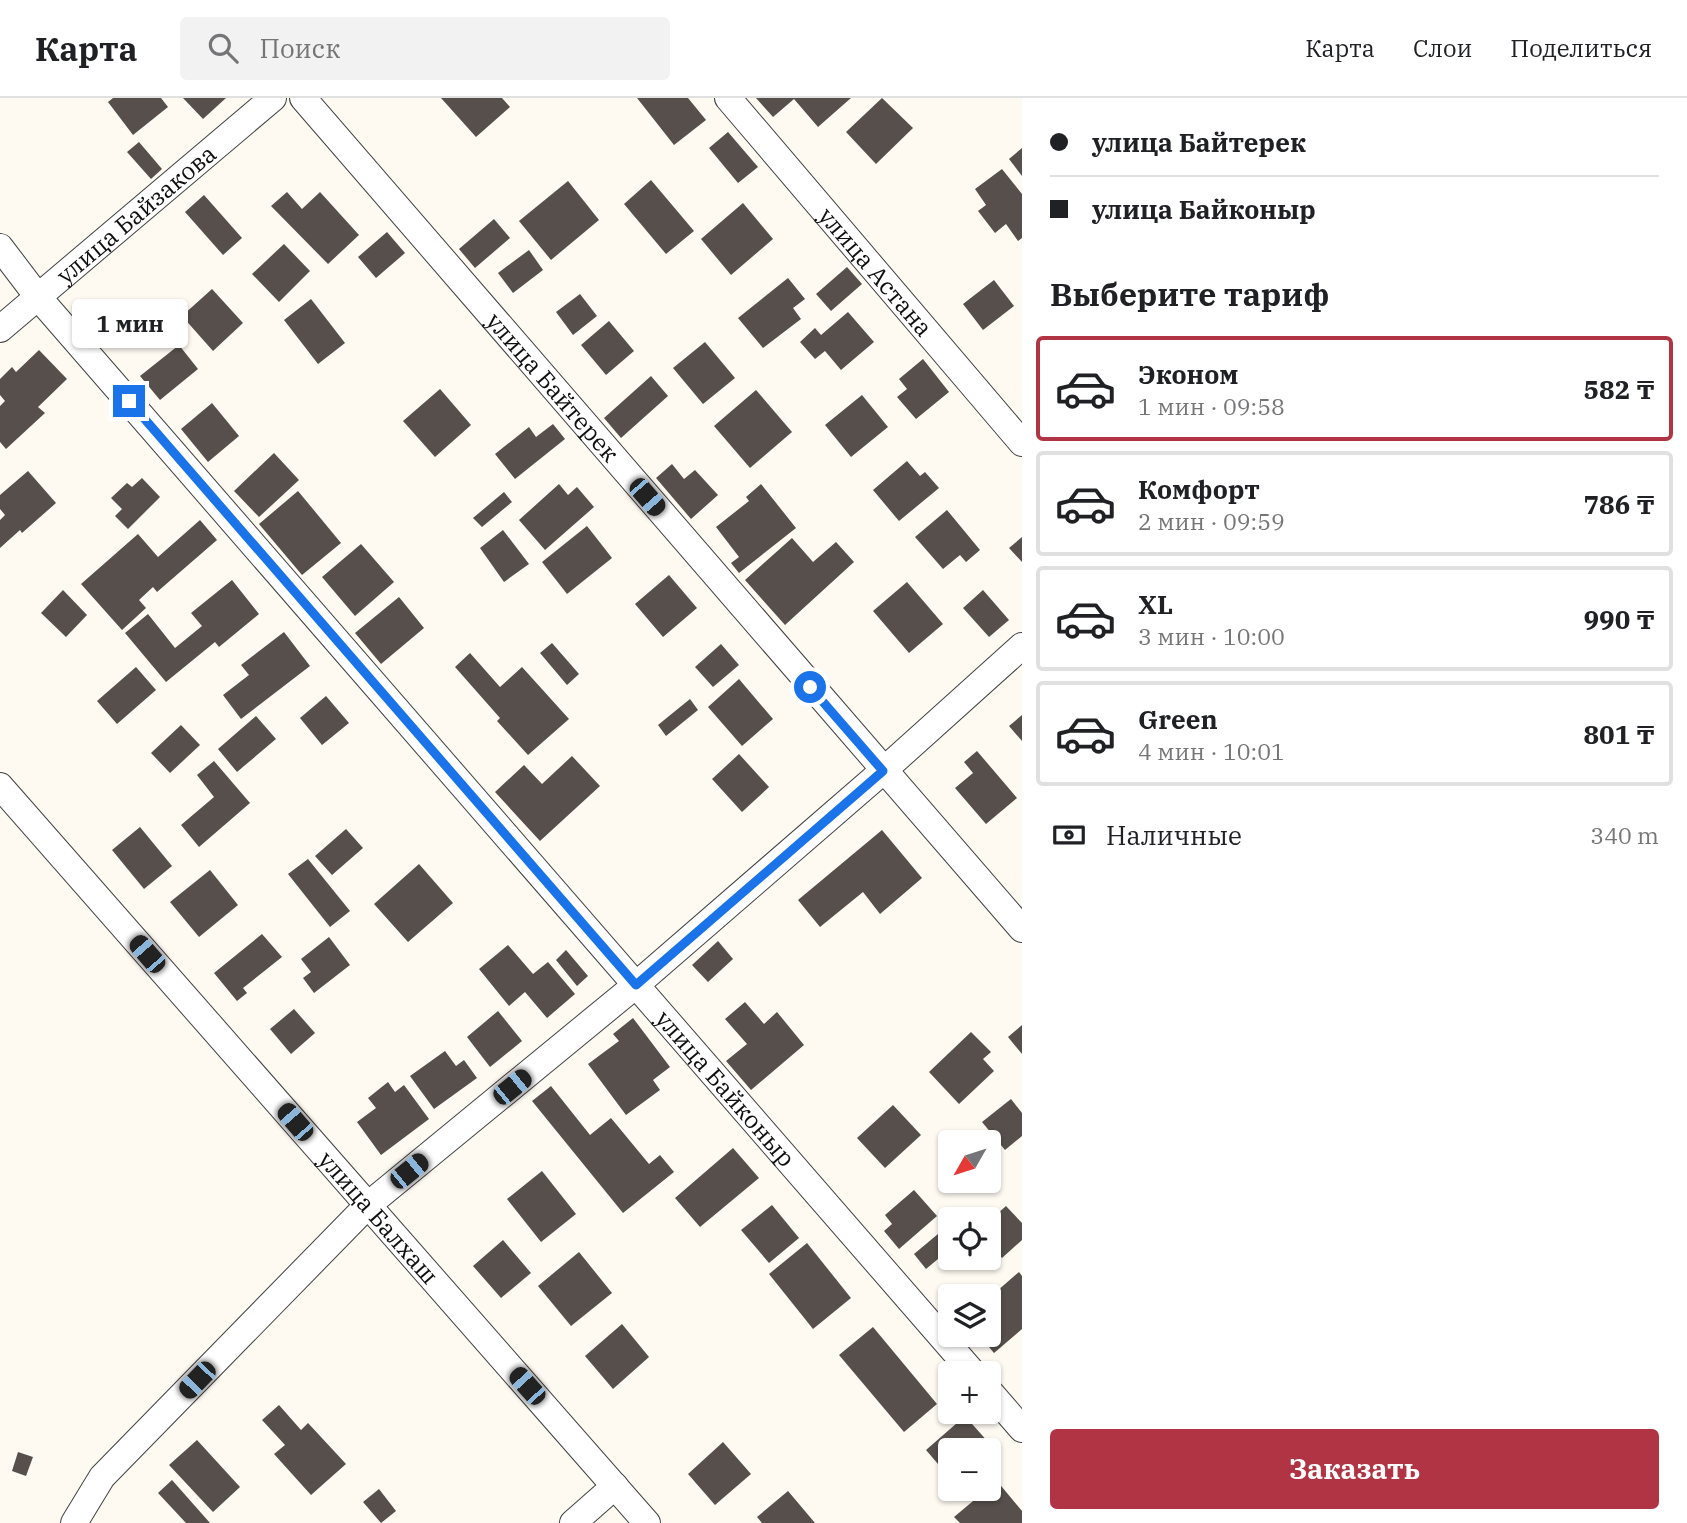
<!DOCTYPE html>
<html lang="ru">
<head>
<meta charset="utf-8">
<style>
  :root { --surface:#fff; --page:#f2f2f2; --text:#202124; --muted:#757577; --line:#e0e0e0; --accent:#b13444 }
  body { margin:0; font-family:"IBM Plex Serif",serif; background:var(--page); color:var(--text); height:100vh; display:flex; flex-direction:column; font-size:26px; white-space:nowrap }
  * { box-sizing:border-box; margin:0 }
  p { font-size:23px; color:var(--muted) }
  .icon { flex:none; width:38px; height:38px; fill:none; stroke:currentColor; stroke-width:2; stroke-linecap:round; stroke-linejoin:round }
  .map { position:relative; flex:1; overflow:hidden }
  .sheet { display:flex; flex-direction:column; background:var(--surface); width:665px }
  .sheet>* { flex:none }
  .hud { display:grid; align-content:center; height:154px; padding:0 28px; background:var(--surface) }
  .needle { width:46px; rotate:231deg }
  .buttons { position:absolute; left:938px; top:1032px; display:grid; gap:14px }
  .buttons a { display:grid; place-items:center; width:63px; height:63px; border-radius:7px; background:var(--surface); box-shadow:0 2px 5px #0004; font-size:35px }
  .end { position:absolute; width:32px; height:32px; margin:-16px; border:9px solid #1a73e8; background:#fff; box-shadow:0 0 0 4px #fff }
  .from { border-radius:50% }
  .bubble { position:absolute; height:49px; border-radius:7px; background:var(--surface); box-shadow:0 2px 5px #0004; font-size:23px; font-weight:700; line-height:49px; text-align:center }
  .car { position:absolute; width:21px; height:42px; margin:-21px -10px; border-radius:9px; box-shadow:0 0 5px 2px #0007; background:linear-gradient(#222 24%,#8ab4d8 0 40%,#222 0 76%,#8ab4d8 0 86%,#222 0) }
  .hud b { display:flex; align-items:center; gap:24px; height:66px; font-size:26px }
  .hud b+b { border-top:2px solid var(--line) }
  .hud i { width:18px; height:18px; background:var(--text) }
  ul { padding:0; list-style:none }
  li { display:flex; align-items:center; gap:21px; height:105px; margin:0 14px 10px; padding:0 14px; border:4px solid var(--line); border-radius:7px }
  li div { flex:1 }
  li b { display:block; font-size:26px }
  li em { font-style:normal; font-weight:700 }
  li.on { border-color:var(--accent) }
  li>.icon { width:63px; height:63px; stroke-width:1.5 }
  h2 { padding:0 28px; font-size:32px; line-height:84px }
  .pay { display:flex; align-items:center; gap:18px; height:77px; padding:0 28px; font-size:26px }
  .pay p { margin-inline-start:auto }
  .action { display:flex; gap:14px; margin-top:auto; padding:14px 28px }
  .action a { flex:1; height:80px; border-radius:7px; background:var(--accent); color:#fff; font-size:28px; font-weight:700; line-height:80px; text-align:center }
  header { display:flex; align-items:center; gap:42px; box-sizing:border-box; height:98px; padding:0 35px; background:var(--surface); border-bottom:2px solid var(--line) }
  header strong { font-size:33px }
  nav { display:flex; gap:38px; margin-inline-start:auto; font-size:24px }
  .search { width:490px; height:63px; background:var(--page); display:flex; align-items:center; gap:18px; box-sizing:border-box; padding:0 24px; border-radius:7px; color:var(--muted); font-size:26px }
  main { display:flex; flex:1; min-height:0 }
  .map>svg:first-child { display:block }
  .building { fill:#564f4c }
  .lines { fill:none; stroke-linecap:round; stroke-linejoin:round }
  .street-casing { stroke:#424242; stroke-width:28 }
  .street { stroke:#fff; stroke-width:26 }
  .route { stroke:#1a73e8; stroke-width:9 }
  .labels { text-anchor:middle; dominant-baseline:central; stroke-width:7; stroke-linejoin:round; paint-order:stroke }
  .street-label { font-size:24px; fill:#0f0f0f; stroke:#fff }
</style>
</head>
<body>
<header>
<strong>Карта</strong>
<div class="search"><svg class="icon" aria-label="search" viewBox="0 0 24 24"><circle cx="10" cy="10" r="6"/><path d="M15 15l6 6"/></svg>Поиск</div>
<nav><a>Карта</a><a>Слои</a><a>Поделиться</a></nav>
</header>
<main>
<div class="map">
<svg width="1022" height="1425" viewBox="0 0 1022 1425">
  <rect width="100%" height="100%" fill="#fefaf2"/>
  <g class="building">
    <path d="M113 0H161L168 9 133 37 108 4Z"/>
    <path d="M183 0H226L203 21Z"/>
    <path d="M441 0H502L510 9 476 39Z"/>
    <path d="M637 0H688L706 22 674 47Z"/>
    <path d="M756 0H851L818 29 794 1 773 19Z"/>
    <path d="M882 0 913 30 876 66 846 34Z"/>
    <path d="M728 34 758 69 738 85 709 50Z"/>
    <path d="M139 44 162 71 151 81 127 54Z"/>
    <path d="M1022 50V78L1009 61Z"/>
    <path d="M1002 71 1022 96V140L1018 143 1006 126 995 135 978 113 986 107 975 91Z"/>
    <path d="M651 82 694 133 666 156 624 106Z"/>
    <path d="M568 83 599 122 551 162 519 123Z"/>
    <path d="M287 94 302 111 320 94 359 137 328 166 271 108Z"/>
    <path d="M204 97 242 140 223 157 185 114Z"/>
    <path d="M743 105 773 141 731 177 701 141Z"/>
    <path d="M494 121 510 140 475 170 459 151Z"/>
    <path d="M387 134 405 155 376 180 358 159Z"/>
    <path d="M284 146 310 173 279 204 252 176Z"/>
    <path d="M529 152 543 172 513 195 498 175Z"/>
    <path d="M847 169 862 186 831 213 816 196Z"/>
    <path d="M788 180 805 201 793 210 801 221 763 250 738 220Z"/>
    <path d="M994 182 1014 208 983 232 963 206Z"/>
    <path d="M212 191 243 225 213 253 182 218Z"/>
    <path d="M580 196 597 218 573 237 556 214Z"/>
    <path d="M311 201 345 245 318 266 284 222Z"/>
    <path d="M848 214 874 244 841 272 825 253 815 261 800 244 815 230 821 237Z"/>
    <path d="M609 223 634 253 606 277 581 247Z"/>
    <path d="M705 244 735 280 703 306 673 270Z"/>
    <path d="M179 247 198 271 160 302 140 278Z"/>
    <path d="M39 252 67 281 38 309 45 315 6 351 0 344V308L5 303 0 297V281L12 269 16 274Z"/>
    <path d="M923 261 949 294 916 321 897 299 907 291 899 281Z"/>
    <path d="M651 278 668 298 621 340 604 320Z"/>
    <path d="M440 291 471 327 435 359 403 323Z"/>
    <path d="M756 292 792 334 750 370 714 328Z"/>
    <path d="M862 297 888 329 851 359 825 327Z"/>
    <path d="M212 305 239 338 208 364 181 331Z"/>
    <path d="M553 326 565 341 515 381 495 356 529 329 536 339Z"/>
    <path d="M274 355 299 382 259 419 234 393Z"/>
    <path d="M907 363 920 378 925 374 939 390 899 423 873 392Z"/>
    <path d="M672 366 684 381 695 372 718 397 691 421 656 380Z"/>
    <path d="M28 373 56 405 22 435 20 432 0 450V422L5 417 0 411V397Z"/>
    <path d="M142 380 160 399 128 431 115 418 122 411 111 400 127 385 132 389Z"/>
    <path d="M559 386 568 397 577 389 594 409 545 452 519 422Z"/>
    <path d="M761 386 796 430 739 475 731 465 739 459 716 429 749 403 746 399Z"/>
    <path d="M298 393 341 445 302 477 259 426Z"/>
    <path d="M504 394 512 404 482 429 473 420Z"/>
    <path d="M947 412 980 452 966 464 960 457 943 471 915 439Z"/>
    <path d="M200 422 217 442 157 494 153 489 139 502 146 510 122 532 81 486 138 436 158 459Z"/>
    <path d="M587 428 612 460 567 496 542 464Z"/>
    <path d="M503 432 529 466 504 484 480 450Z"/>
    <path d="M1022 439V464L1009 450Z"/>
    <path d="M792 440 813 464 836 444 854 464 785 527 745 482Z"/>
    <path d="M361 446 394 484 355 518 322 479Z"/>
    <path d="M669 477 697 510 663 539 635 506Z"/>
    <path d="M232 482 259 516 219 549 215 544 166 584 125 535 148 516 175 550 202 528 191 515Z"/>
    <path d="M907 484 943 526 909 555 873 513Z"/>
    <path d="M63 492 87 517 66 539 41 515Z"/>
    <path d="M983 492 1009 522 989 539 963 510Z"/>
    <path d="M399 499 424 530 381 566 355 535Z"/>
    <path d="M284 534 310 568 241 621 223 597 249 577 241 567Z"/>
    <path d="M552 545 579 576 567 587 540 555Z"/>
    <path d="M721 546 739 567 713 589 695 569Z"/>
    <path d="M470 555 500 589 522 569 569 621 528 657 497 623 500 620 455 569Z"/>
    <path d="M136 569 156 592 117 626 97 603Z"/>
    <path d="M739 581 773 621 742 648 708 609Z"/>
    <path d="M326 598 349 625 322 647 300 620Z"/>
    <path d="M690 601 698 612 666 638 658 627Z"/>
    <path d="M1022 617V643L1009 628Z"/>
    <path d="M256 618 276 641 237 674 218 651Z"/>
    <path d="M181 627 200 647 170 675 151 655Z"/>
    <path d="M977 653 1017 700 986 726 955 690 973 675 964 664Z"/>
    <path d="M739 656 769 689 742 714 712 681Z"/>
    <path d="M572 658 600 688 540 743 495 694 524 667 542 686Z"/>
    <path d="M214 663 250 705 199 749 181 727 214 699 197 677Z"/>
    <path d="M140 729 172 768 144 791 112 752Z"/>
    <path d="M346 731 363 750 332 777 315 758Z"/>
    <path d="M882 732 922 780 880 816 863 794 820 829 798 802Z"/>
    <path d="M308 761 350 813 330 829 288 776Z"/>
    <path d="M419 766 453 805 408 844 374 806Z"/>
    <path d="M210 772 238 807 199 839 170 804Z"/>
    <path d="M262 836 282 859 243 890 247 895 237 903 214 875Z"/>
    <path d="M329 839 350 867 314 895 303 880 311 874 301 861Z"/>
    <path d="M718 843 733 861 708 884 692 867Z"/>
    <path d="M508 847 533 876 548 864 575 896 547 920 525 894 509 908 479 871Z"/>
    <path d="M566 852 588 878 577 888 556 862Z"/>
    <path d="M745 904 764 926 777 914 804 947 751 992 726 963 747 946 725 921Z"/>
    <path d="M294 911 315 935 291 956 270 931Z"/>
    <path d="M498 913 522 943 490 969 467 939Z"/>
    <path d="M633 920 670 969 653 982 660 992 626 1017 588 966 619 943 613 936Z"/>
    <path d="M1022 927V956L1008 939Z"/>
    <path d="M971 934 991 954 983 961 994 973 959 1006 929 974Z"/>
    <path d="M445 953 456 968 464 962 477 980 434 1011 410 978Z"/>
    <path d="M388 984 395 994 404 987 429 1021 381 1057 357 1024 376 1010 368 1000Z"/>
    <path d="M551 988 590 1037 611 1020 649 1066 660 1057 674 1074 623 1115 532 1003Z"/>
    <path d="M1011 1001 1022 1015V1038L1005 1052 982 1024Z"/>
    <path d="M893 1007 921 1037 885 1070 857 1040Z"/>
    <path d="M733 1050 759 1080 700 1129 675 1100Z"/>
    <path d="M542 1073 576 1116 541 1144 507 1101Z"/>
    <path d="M914 1092 937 1118 899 1151 884 1133 892 1126 885 1117Z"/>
    <path d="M772 1107 799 1140 769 1165 741 1132Z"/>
    <path d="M1006 1108 1022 1125V1142L1002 1160 989 1146V1123Z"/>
    <path d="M944 1131 950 1138V1151L926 1171 914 1156Z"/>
    <path d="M503 1142 531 1175 501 1200 473 1168Z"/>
    <path d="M807 1145 851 1200 813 1231 769 1176Z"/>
    <path d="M579 1154 612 1195 571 1228 538 1188Z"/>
    <path d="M1019 1174 1022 1178V1231L994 1255 979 1237H989V1200Z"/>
    <path d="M622 1226 649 1259 613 1291 585 1258Z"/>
    <path d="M873 1229 937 1306 904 1334 839 1257Z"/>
    <path d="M279 1307 301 1332 308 1325 346 1366 311 1397 274 1356 285 1347 262 1322Z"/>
    <path d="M965 1318 997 1354 989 1362V1353H950V1380L926 1352Z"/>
    <path d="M197 1342 240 1389 213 1414 169 1367Z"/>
    <path d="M723 1344 751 1376 715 1407 688 1376Z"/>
    <path d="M18 1354 33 1359 26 1378 12 1373Z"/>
    <path d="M172 1382 210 1425H186L158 1395Z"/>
    <path d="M997 1383 1022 1413V1425H960L954 1419Z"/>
    <path d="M379 1391 396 1413 381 1425 363 1404Z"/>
    <path d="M788 1393 815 1425H762L757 1419Z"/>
  </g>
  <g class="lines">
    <g class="street-casing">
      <g id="street">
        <path id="s1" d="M303 0 1022 831"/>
        <path id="s2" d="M728 0 1022 345"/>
        <path id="s3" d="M0 149 38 199 974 1276"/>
        <path id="s4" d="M0 231 273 0"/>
        <path id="s5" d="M0 688 647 1425"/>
        <path d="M989 1293 1022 1331"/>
        <path d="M74 1425 102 1379 368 1107 636 887 883 673 1022 548"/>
        <path d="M573 1425 615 1388"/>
      </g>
    </g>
    <use href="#street" class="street"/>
  </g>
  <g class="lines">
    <path class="route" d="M129 303 636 887 883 673 810 589"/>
  </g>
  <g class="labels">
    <g class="street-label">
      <text stroke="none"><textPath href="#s4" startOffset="178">улица Байзакова</textPath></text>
      <text stroke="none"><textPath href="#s2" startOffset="228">улица Астана</textPath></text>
      <text stroke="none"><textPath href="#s1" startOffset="382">улица Байтерек</textPath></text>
      <text stroke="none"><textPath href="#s3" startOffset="1111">улица Байконыр</textPath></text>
      <text stroke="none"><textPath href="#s5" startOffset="574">улица Балхаш</textPath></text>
    </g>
  </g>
</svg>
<div class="buttons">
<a><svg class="needle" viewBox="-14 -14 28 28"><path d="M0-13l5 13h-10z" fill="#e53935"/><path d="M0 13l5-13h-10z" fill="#757577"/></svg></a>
<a><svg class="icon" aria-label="locate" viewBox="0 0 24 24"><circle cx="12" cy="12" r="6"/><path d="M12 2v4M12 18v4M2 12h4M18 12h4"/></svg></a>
<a><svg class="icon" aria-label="layers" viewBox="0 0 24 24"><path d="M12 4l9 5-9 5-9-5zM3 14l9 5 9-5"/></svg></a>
<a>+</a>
<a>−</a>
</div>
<i class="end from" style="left:810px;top:589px"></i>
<i class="end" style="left:129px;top:303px"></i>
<div class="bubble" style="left:72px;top:201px;width:116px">1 мин</div>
<i class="car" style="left:647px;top:399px;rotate:139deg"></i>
<i class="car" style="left:147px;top:856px;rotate:319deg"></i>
<i class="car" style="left:512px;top:989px;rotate:51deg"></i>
<i class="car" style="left:295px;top:1024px;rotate:319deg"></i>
<i class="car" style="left:409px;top:1073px;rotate:51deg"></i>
<i class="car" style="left:197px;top:1282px;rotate:224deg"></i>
<i class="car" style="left:527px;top:1288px;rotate:318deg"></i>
</div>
<section class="sheet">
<div class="hud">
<b><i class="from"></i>улица Байтерек</b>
<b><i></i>улица Байконыр</b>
</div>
<h2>Выберите тариф</h2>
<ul>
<li class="on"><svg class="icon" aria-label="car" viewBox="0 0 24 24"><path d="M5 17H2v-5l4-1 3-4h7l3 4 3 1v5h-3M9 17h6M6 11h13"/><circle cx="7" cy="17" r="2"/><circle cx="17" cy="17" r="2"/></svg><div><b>Эконом</b><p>1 мин · 09:58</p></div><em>582 ₸</em></li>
<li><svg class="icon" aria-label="car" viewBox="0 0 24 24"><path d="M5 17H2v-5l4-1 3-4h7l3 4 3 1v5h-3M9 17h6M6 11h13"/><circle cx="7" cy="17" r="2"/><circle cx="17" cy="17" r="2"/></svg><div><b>Комфорт</b><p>2 мин · 09:59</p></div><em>786 ₸</em></li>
<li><svg class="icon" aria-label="car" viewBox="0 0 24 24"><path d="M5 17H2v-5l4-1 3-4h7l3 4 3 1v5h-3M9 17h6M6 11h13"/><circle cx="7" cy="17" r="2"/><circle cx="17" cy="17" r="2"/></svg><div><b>XL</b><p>3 мин · 10:00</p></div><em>990 ₸</em></li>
<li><svg class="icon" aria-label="car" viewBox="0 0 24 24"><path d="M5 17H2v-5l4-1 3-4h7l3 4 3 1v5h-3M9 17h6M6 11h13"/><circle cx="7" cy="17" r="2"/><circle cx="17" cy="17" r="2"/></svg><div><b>Green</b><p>4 мин · 10:01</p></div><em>801 ₸</em></li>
</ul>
<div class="pay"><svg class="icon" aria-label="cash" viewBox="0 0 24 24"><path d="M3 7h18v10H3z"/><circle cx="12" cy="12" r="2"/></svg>Наличные<p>340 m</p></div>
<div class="action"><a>Заказать</a></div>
</section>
</main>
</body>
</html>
